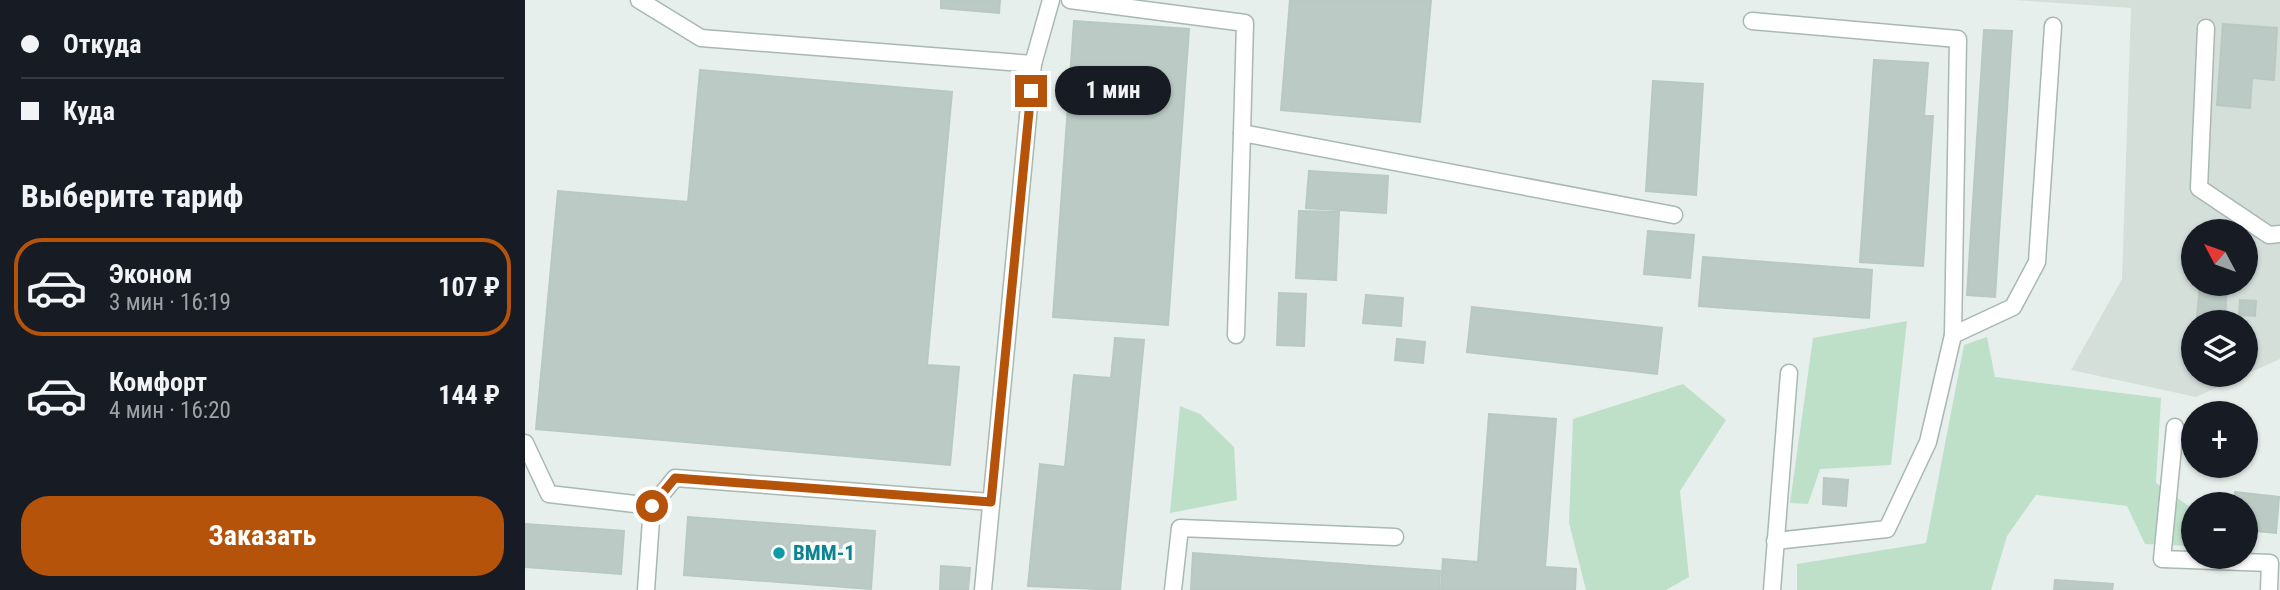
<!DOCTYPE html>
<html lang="ru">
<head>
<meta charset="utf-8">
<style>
  :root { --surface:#171b24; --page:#20242c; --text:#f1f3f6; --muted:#9ea1a6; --line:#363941; --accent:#b45309 }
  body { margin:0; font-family:"Roboto Condensed",sans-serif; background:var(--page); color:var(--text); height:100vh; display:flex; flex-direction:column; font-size:26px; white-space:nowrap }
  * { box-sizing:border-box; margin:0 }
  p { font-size:23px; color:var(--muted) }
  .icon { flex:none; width:38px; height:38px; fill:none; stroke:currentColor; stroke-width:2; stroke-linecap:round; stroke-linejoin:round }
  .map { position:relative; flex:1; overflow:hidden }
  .drawer { display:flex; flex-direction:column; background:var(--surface); width:525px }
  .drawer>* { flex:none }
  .guide { display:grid; align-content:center; height:154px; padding:0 21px; background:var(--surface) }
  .needle { width:46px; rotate:311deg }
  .buttons { position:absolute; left:1656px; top:219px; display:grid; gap:14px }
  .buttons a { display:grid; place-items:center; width:77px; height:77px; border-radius:50%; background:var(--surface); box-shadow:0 2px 5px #0004; font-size:35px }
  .end { position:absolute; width:32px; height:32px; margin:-16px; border:9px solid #b45309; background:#fff; box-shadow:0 0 0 4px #fff }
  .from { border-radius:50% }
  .bubble { position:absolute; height:49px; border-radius:24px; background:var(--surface); box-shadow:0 2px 5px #0004; font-size:23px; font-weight:700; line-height:49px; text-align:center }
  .guide b { display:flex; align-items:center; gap:24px; height:66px; font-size:26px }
  .guide b+b { border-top:2px solid var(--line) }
  .guide i { width:18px; height:18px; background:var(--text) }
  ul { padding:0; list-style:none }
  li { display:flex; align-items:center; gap:21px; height:98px; margin:0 14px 10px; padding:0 7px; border:4px solid transparent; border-radius:28px }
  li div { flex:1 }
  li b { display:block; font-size:26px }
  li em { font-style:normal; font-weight:700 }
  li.selected { border-color:var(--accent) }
  li>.icon { width:63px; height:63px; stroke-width:1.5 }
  h2 { padding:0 21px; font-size:32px; line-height:84px }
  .cta { display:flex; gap:14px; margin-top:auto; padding:14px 21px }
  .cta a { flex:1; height:80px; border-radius:28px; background:var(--accent); color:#fff; font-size:28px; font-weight:700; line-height:80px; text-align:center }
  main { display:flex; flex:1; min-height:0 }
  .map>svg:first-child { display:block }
  .built { fill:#d4dfda; fill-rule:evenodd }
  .green { fill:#bfe0c8 }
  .building { fill:#bbcac4; stroke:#b8c9c2; stroke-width:2 }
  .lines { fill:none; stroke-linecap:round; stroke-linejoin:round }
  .service-casing { stroke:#a8b8b2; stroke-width:19 }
  .service { stroke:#fff; stroke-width:16 }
  .route { stroke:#b45309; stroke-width:9 }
  .culture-dot { fill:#0f9aa8; stroke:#f7fbf9; stroke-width:2.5 }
  .labels { text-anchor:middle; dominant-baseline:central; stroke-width:7; stroke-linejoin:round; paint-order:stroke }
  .culture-label { font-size:21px; font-weight:bold; fill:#0d838f; stroke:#f7fbf9; text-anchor:start }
</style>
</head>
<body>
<main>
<section class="drawer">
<div class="guide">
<b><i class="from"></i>Откуда</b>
<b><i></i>Куда</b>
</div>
<h2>Выберите тариф</h2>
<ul>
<li class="selected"><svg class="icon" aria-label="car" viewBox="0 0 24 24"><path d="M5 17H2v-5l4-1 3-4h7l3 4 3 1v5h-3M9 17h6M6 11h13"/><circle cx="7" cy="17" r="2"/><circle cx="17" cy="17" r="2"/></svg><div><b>Эконом</b><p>3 мин · 16:19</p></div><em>107 ₽</em></li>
<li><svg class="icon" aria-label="car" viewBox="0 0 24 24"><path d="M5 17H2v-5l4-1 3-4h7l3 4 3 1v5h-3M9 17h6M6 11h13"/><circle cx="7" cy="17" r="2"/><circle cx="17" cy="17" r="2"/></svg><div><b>Комфорт</b><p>4 мин · 16:20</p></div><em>144 ₽</em></li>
</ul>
<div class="cta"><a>Заказать</a></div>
</section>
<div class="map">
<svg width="1755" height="590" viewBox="0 0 1755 590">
  <rect width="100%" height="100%" fill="#e6efeb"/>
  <path class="built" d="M1489 0H1755V359L1671 397 1546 370 1597 279 1606 8ZM1668 231H1720V284H1668ZM1668 322H1720V374H1668Z"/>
  <g class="green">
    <path d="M1382 321 1366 465 1295 469 1283 504 1265 503 1288 338Z"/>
    <path d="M1462 337 1470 377 1636 398 1631 483 1668 509V546L1620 544 1602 506 1511 495 1482 536 1466 590H1272V564L1401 543 1439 345Z"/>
    <path d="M1158 384 1201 420 1155 491 1164 577 1141 590H1061L1044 523 1048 419Z"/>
    <path d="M655 406 675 414 709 447 712 500 645 513Z"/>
  </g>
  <g class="building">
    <path d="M416 0H475L474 13 416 8Z"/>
    <path d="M765 0H906L895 122 756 110Z"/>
    <path d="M549 21 664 29 643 325 528 317Z"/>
    <path d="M1698 24 1752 28 1749 80 1727 78 1725 108 1692 105Z"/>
    <path d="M1459 30 1487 31 1470 297 1442 295Z"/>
    <path d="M1349 60 1403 63 1399 116H1408L1398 266 1335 262Z"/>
    <path d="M175 70 427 92 402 365 434 367 425 465 11 429 33 191 163 202Z"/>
    <path d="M1128 81 1178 84 1171 195 1121 191Z"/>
    <path d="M784 171 863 176 861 213 781 208Z"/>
    <path d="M774 211 814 212 811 280 771 278Z"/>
    <path d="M1123 231 1169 235 1165 278 1119 274Z"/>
    <path d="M1178 257 1347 270 1344 318 1174 306Z"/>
    <path d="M1675 285 1702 287 1700 318 1672 316Z"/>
    <path d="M754 293 781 294 779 346 752 345Z"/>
    <path d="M841 295 878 298 876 326 838 323Z"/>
    <path d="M1715 300 1731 301 1730 316 1714 315Z"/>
    <path d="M947 307 1137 328 1132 374 942 352Z"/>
    <path d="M590 338 619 340 595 590 503 586 515 464 540 467 549 375 586 378Z"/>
    <path d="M872 339 900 342 898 363 870 360Z"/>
    <path d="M964 414 1031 419 1020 567 1051 569 1050 590 916 589 918 559 953 562Z"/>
    <path d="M1299 478 1323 480 1321 506 1298 504Z"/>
    <path d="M1710 492 1754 497 1751 533 1720 530V504H1709Z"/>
    <path d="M163 517 350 531 346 589 159 575Z"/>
    <path d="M0 524 99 531 96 574 0 567Z"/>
    <path d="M668 553 915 571 914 590H666Z"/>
    <path d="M416 566 445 568 443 590H415Z"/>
    <path d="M1530 580 1588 584 1587 590H1529Z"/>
  </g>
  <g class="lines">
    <g class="service-casing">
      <g id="service">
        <path d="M114 0 176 38 508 64 458 590"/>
        <path d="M545 0 720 23 717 133 1149 215"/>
        <path d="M1227 21 1433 39 1428 335"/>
        <path d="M1681 28 1674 188 1744 235 1755 234"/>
        <path d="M508 64 526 0"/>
        <path d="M711 335 717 133"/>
        <path d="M1650 427 1637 559 1745 563 1744 590"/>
        <path d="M0 443 24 494 127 506"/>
        <path d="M1250 541 1362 529 1403 442 1428 335 1488 307 1512 262 1528 26"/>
        <path d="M121 590 127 506 150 478 466 502"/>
        <path d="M648 590 655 528 870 537"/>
        <path d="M1247 590 1264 373"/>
      </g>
    </g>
    <use href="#service" class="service"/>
  </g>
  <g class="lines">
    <path class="route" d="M127 506 150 478 466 502 506 91"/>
  </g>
  <circle class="culture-dot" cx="254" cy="553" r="7"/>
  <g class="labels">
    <g class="culture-label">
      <text x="268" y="553">ВММ-1</text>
    </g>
  </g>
</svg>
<div class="buttons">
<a><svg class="needle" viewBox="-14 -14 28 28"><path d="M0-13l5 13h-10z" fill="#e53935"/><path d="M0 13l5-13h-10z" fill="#9ea1a6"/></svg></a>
<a><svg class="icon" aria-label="layers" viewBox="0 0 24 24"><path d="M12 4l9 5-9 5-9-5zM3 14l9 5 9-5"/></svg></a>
<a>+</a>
<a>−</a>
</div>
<i class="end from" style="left:127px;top:506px"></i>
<i class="end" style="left:506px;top:91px"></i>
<div class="bubble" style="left:530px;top:66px;width:116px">1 мин</div>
</div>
</main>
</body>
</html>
